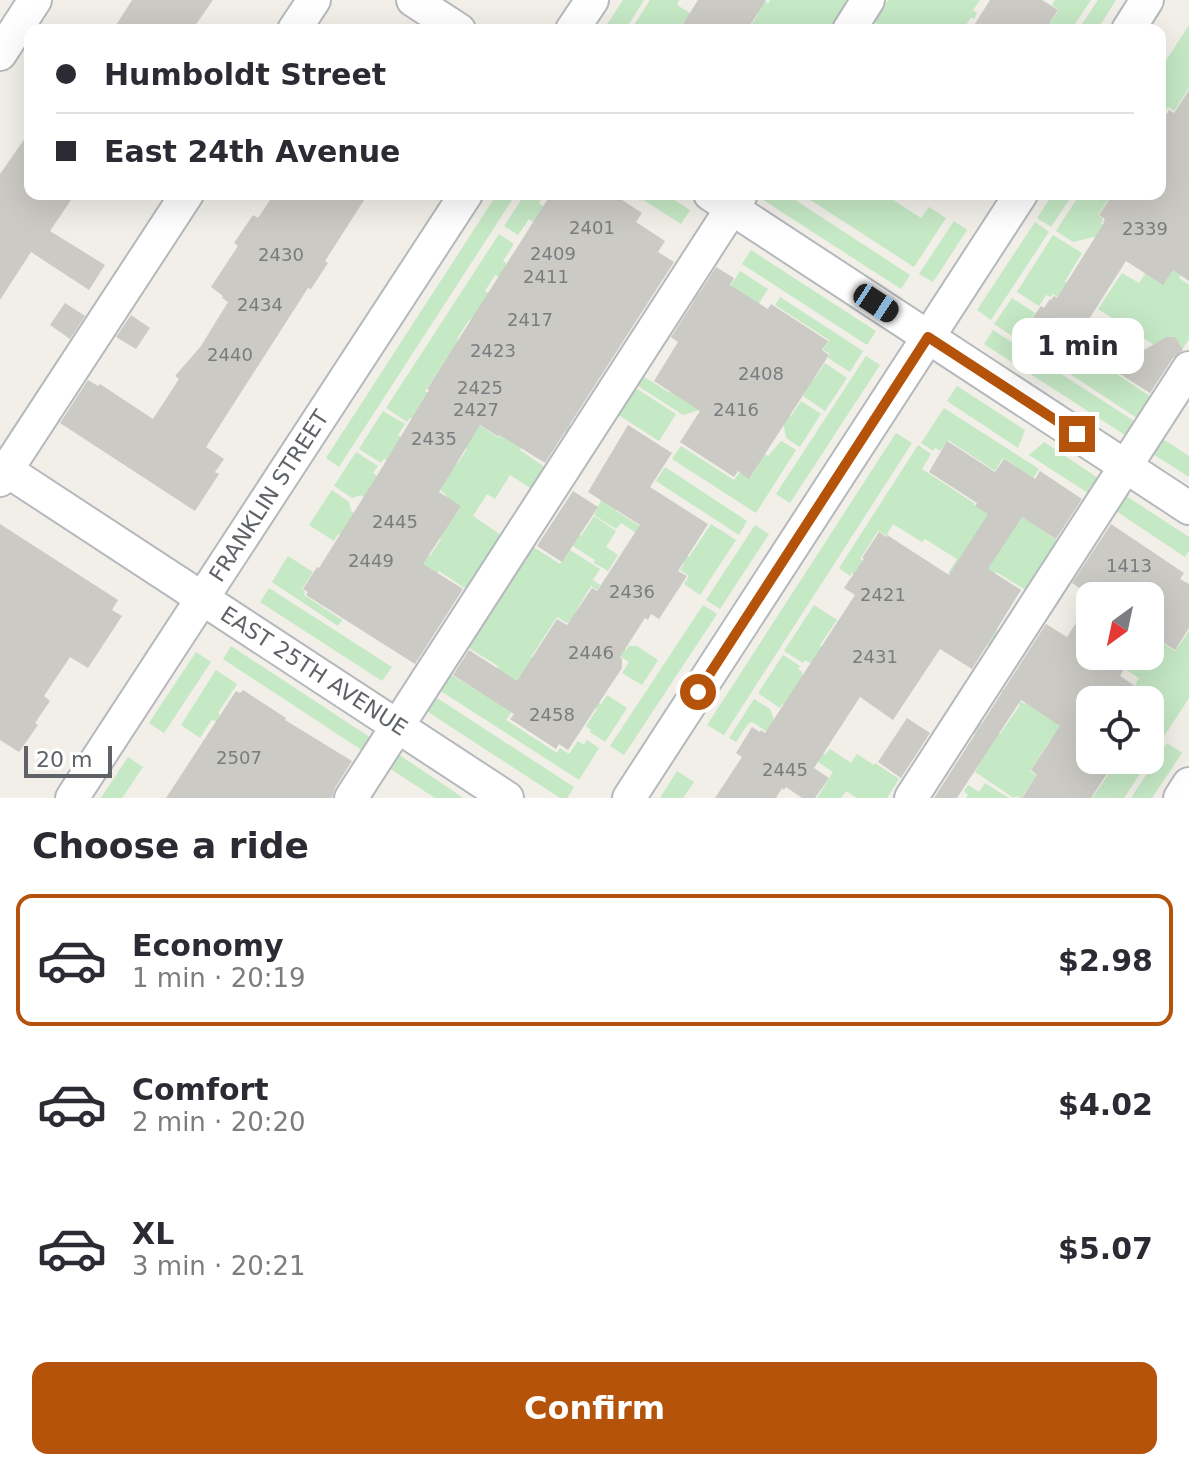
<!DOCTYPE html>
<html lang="en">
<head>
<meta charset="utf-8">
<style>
  :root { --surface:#fff; --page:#f2f2f3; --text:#2b2b33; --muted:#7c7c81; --line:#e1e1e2; --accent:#b45309 }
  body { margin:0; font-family:"DejaVu Sans",sans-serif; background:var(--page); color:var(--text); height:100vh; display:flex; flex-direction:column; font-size:30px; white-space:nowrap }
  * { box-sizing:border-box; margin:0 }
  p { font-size:26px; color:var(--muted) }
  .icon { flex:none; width:44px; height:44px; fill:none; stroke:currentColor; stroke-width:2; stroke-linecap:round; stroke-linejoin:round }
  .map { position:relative; height:798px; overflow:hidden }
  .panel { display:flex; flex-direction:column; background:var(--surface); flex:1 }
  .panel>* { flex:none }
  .banner { position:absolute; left:24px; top:24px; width:1142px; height:176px; border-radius:16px; box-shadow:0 8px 32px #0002; display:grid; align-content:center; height:176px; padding:0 32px; background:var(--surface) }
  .needle { width:52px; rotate:213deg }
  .fabs { position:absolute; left:1076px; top:582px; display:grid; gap:16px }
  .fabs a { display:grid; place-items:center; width:88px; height:88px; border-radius:16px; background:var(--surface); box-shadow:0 8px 32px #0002; font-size:40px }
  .scale { position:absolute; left:24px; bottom:20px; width:88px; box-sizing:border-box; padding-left:8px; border:4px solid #5f6368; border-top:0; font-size:22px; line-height:28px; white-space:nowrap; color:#5f6368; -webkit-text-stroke:6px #fff; paint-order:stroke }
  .end { position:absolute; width:36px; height:36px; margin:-18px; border:10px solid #b45309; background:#fff; box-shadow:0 0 0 4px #fff }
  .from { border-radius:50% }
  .bubble { position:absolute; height:56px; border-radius:16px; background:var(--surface); box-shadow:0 8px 32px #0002; font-size:26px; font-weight:700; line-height:56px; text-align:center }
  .car { position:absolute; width:24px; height:48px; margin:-24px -12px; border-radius:10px; box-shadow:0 0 6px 2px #0007; background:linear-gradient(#222 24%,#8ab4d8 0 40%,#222 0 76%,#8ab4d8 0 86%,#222 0) }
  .banner b { display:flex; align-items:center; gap:28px; height:76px; font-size:30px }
  .banner b+b { border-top:2px solid var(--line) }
  .banner i { width:20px; height:20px; background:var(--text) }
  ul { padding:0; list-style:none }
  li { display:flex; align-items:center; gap:24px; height:132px; margin:0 16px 12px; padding:0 16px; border:4px solid transparent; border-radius:16px }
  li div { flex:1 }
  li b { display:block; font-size:30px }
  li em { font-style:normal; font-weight:700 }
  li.selected { border-color:var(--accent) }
  li>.icon { width:72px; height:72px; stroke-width:1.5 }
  h2 { padding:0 32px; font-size:36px; line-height:96px }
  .cta { display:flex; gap:16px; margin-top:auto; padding:16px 32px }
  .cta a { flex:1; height:92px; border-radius:16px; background:var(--accent); color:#fff; font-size:32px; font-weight:700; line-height:92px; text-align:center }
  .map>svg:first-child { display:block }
  .green { fill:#c5e8c5 }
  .building { fill:#cccac5 }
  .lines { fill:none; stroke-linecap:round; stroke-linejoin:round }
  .minor-casing { stroke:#b5b8bc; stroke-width:36 }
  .minor { stroke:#fff; stroke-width:32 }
  .route { stroke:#b45309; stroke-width:10 }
  .labels { text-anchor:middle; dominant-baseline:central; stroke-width:6; stroke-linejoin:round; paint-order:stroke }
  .number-label { font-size:18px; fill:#7a7d7f }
  .street-label { font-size:22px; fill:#5f6368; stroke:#fff }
</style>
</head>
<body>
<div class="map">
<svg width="1189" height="798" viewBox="0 0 1189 798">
  <rect width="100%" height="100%" fill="#f1efe8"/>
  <g class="green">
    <path d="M623 0H644L625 30H612L606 26Z"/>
    <path d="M650 0H679L677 5 717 30H701L685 20 678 30H631Z"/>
    <path d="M736 0 765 1 768 4 770 0H851L832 30H748L758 14Z"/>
    <path d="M888 0H980L973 10 977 13 974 19 971 17 963 30H887L874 22Z"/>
    <path d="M1055 0H1091L1071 30H1037L1044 19 1050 23 1059 10 1052 5Z"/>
    <path d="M1098 0H1116L1097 30H1078Z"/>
    <path d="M1189 25V88L1174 111 1168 107 1163 115 1160 113V70Z"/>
    <path d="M497 194H516L339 467 326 458Z"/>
    <path d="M525 194H539L543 196 539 203 545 208 535 223 529 219 518 235 504 226Z"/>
    <path d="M634 194H665L690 210 681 224Z"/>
    <path d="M763 194H786L910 275 901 289 760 198Z"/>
    <path d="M801 194H884L921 218 929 207 946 218 914 267Z"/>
    <path d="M1053 194H1073L1051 227 1037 218Z"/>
    <path d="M1080 194H1112L1098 215 1103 219 1101 223 1136 247 1128 259 1094 237 1073 242 1056 231Z"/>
    <path d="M954 221 967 230 933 282 919 274Z"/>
    <path d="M1035 222 1049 232 991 320 977 310Z"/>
    <path d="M499 234 514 244 503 261 511 267 503 279 495 275 485 291 494 297 476 324 469 320 457 339 461 342 448 356 425 391 433 397 416 422 410 418 407 422 386 408Z"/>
    <path d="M1053 235 1082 253 1065 281 1099 303 1089 318 1053 294 1051 297 1046 295 1039 306 1017 292Z"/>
    <path d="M751 250 876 331 867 345 742 264Z"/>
    <path d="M1155 258 1189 262 1179 278 1189 285V339L1176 359 1098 309 1122 273 1139 283Z"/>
    <path d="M740 271 768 289 756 308 729 324 690 299 696 289 719 303Z"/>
    <path d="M780 297 863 351 850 372 828 358 830 354 823 350 829 340 775 305Z"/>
    <path d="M1012 298 1035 313 1025 328 1049 344 1047 349 1072 365 1076 361 1087 369 1092 361 1099 362 1151 397 1137 418 994 324Z"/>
    <path d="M993 330 1134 421 1125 435 984 344Z"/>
    <path d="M866 356 880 365 790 503 776 494Z"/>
    <path d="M825 363 847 378 825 411 803 396 805 392 799 388 808 374 815 378Z"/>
    <path d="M641 375 670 393 679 379 700 410 683 415 635 384Z"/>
    <path d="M957 386 1025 430 1018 448 947 401Z"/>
    <path d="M634 387 676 414 659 441 617 414Z"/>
    <path d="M435 396 499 438 504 432 538 405 571 426 567 433 541 416 520 450 549 470 535 491 510 475 495 499 487 494 473 516 501 535 466 589 439 571 426 590 419 549 430 556 441 539 431 532 436 511 446 495 440 490 451 460 457 464 467 449 461 445Z"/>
    <path d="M801 401 821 414 800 447 786 438 782 416 784 412 791 416Z"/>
    <path d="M944 408 1039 469 1013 510 1061 543 1029 592 996 572 970 612 1002 633 993 647 959 635 947 653 916 633 950 574 948 573 957 559 925 539 922 542 893 524 886 536 878 531 860 559 866 563 858 577 852 573 850 576 839 568 918 445 931 454 922 469 974 503V505L994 518 1017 467 1003 458 995 471 948 440 940 451 935 448 933 451 921 443Z"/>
    <path d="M383 411 405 424 398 435 405 440 392 464 384 459 381 463 359 449Z"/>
    <path d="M896 433 912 443 724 735 707 725Z"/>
    <path d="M1160 437 1189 456V477L1150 452Z"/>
    <path d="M781 441 796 450 756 513 672 459 681 446 734 480 740 472 750 478 759 464 754 460 760 451 768 456Z"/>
    <path d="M1044 442 1101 480 1091 495 1029 455Z"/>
    <path d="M356 452 378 466 373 473 380 478 367 499 361 495 352 498 334 486Z"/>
    <path d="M665 467 747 521 739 535 656 481Z"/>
    <path d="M332 490 349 502 351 511 357 515 343 537 338 534 334 541 309 525Z"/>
    <path d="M1117 490 1189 537V551L1185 557 1107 505Z"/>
    <path d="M604 494 620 504 616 511 689 557 711 524 736 540 700 595 684 584 689 576 680 570 684 564 621 523 616 529 594 515Z"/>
    <path d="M594 516 616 531 606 547 618 555 608 571 594 563 595 560 549 531 556 520 581 536Z"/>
    <path d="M755 525 769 534 720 609 706 600Z"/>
    <path d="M529 544 560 564 570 550 600 569 593 580 600 585 597 590 591 586 576 611 584 616 577 626 569 621 567 623 557 617 531 657 540 663 541 667 506 720 557 753 560 748 569 754 578 741 584 745 587 740 599 748 579 780 436 688 450 674 481 693 498 666 464 645Z"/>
    <path d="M288 556 313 572 302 589 305 592 304 595 342 620 338 626 272 582Z"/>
    <path d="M269 588 392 667 382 681 260 602Z"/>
    <path d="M703 605 717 614 624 755 610 746Z"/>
    <path d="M814 605 837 620 820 645 823 648 812 664 805 660 803 663 784 651Z"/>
    <path d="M583 622 626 650 629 646H637L658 660 642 685 622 673 629 662 579 629Z"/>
    <path d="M1189 631V698L1150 758V721L1158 708 1150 702 1153 697 1135 685 1139 678 1105 656H1150V635L1175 651Z"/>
    <path d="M231 646 371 738 363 751 223 659Z"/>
    <path d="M196 652 211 662 164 733 149 723Z"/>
    <path d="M783 655 800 666 798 669 803 672 802 674 804 676 785 705 782 704 780 708 758 693Z"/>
    <path d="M216 670 237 684 218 713 221 716 217 722 212 719 200 738 181 725Z"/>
    <path d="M1040 682 1064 711 1056 724 1062 727 1071 751 1051 739 1030 771 1065 794 1037 792 1029 787 1021 798 1016 796 1014 798 975 772 980 763 975 759 986 742 973 733 980 722 1000 734 1020 705 998 690 1000 688 1025 704Z"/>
    <path d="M607 695 627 708 605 742 590 732 591 730 586 726 597 709 588 703 591 698 601 704Z"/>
    <path d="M434 696 574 787 567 798H560L425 710Z"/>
    <path d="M754 699 770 709 775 722 825 755 830 749 851 763 857 754 874 765 875 763 899 779 887 798H857L846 791 841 798H817L833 772 780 737 778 739 752 722 748 724 736 742 729 738Z"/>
    <path d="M1167 743 1182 753 1152 798H1131Z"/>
    <path d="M395 752 462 797 461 798H435L386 766Z"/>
    <path d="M128 757 143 767 122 798H101Z"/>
    <path d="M1105 760 1119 769 1126 760H1149L1124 798H1092L1108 775 1090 763Z"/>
    <path d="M677 771 694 782 683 798H660Z"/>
    <path d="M985 783 1009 798H966L968 795 964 791 968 785 979 792Z"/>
  </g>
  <g class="building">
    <path d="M132 0H213L192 30H113Z"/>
    <path d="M698 0H766L747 30H679Z"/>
    <path d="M990 0H1042L1058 10 1045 30H971Z"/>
    <path d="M1189 90V281L1173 270 1163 285 1126 261 1089 319 1125 343 1110 367 1100 361 1097 365 1091 361 1087 367 1075 359 1072 364 1048 348 1051 343 1026 327 1041 306 1044 308 1050 299 1051 300 1054 296 1057 298 1104 223 1103 222 1105 219 1099 215 1113 194H1160V124L1169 110 1174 113Z"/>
    <path d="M30 131V194H75L50 231 105 265 89 290 31 252 0 300V174Z"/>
    <path d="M274 194H368L325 261 328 263 311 289 308 288 206 447 224 459 215 472 219 474 195 511 60 423 88 380 98 386 100 384 153 419 179 379 175 376 201 346 228 302 222 298 223 296 211 287 238 246 234 243 253 215 258 218Z"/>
    <path d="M551 194H613L642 213 636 222 665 241 658 252 674 262 545 463 500 435 499 437 480 425 439 492 461 506 423 564 463 589 415 664 306 595 308 592 303 589 317 567 319 568 378 474 429 390 427 389Z"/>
    <path d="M716 267 734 278 730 285 768 309 771 304 828 341 822 350 829 355 749 479 738 471 734 477 680 442 700 411 654 381 678 342 671 337Z"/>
    <path d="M65 303 85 316 70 339 50 325Z"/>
    <path d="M131 315 150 328 136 349 116 337Z"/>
    <path d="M1166 337H1175L1183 350 1173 358 1150 393 1112 369Z"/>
    <path d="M628 425 672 453 650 487 708 524 678 571 687 576 659 619 651 614 648 620 645 618 620 657 622 659V668L568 750 559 744 556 749 510 719 514 714 453 675 469 650 517 681 557 619 567 625 592 588 597 591 640 525 588 492Z"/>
    <path d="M947 441 995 472 1004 459 1035 479 1040 471 1082 499 1056 539 1022 517 988 569 1021 590 972 669 940 649 893 720 860 697 814 768 829 778 815 798H802L786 787 784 790 782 788 776 798H715L742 757 736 753 752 727 760 732 761 730 765 733 855 595 844 588 864 559 862 558 879 532 886 537 887 535 949 575 988 514 975 506 977 503 929 472Z"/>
    <path d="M573 491 598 507 562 562 537 546Z"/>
    <path d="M0 524 118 600 112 610 122 616 88 668 70 657 44 696 50 701 35 723 38 725 19 752 0 740Z"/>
    <path d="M1111 524 1184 573 1180 579 1189 584V628L1175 650 1150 634V596H1092L1072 583Z"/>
    <path d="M1090 601V656H1103L1124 669 1120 676 1156 700H1090V760H1116L1091 798H1022L1037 775 1031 770 1060 726 1021 700 957 798H934L1046 624 1067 637Z"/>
    <path d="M243 690 286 718 285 720 352 761 335 788 332 798H166L236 691 240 693Z"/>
    <path d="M907 718 930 733 901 778 878 762Z"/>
  </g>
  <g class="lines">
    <g class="minor-casing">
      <g id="minor">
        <path d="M413 0 459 30"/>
        <path d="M294 30 314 0"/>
        <path d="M572 30 592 0"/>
        <path d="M849 30 868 0"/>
        <path d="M1128 30 1147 0"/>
        <path d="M0 54 35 0"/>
        <path d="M710 194 1189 508"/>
        <path d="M0 466 507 798"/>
        <path d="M0 480 187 194"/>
        <path d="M72 798 466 194"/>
        <path d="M351 798 741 194"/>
        <path d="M629 798 1021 194"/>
        <path d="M911 798 1189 368"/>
        <path d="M1180 798 1189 784"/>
      </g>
    </g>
    <use href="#minor" class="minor"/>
  </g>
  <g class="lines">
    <path class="route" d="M698 692 928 337 1077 434"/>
  </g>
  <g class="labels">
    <g class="number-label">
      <text x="592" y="227">2401</text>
      <text x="1145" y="228">2339</text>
      <text x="553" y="253">2409</text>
      <text x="281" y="254">2430</text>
      <text x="546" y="276">2411</text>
      <text x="260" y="304">2434</text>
      <text x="530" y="319">2417</text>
      <text x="493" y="350">2423</text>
      <text x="230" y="354">2440</text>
      <text x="761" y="373">2408</text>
      <text x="480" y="387">2425</text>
      <text x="476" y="409">2427</text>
      <text x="736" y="409">2416</text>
      <text x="434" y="438">2435</text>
      <text x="395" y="521">2445</text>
      <text x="371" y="560">2449</text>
      <text x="1129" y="565">1413</text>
      <text x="632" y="591">2436</text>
      <text x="883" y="594">2421</text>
      <text x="591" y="652">2446</text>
      <text x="875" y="656">2431</text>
      <text x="552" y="714">2458</text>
      <text x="239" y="757">2507</text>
      <text x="785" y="769">2445</text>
    </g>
    <g class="street-label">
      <text transform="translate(269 496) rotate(-57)">FRANKLIN STREET</text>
      <text transform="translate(314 671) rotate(33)">EAST 25TH AVENUE</text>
    </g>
  </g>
</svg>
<div class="fabs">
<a><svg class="needle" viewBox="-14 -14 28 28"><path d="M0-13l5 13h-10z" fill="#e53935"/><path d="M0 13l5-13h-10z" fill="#7c7c81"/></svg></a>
<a><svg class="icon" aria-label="locate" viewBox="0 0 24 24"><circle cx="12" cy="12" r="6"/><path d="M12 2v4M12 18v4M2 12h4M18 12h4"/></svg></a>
</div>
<div class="scale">20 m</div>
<i class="end from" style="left:698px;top:692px"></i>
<i class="end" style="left:1077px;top:434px"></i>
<div class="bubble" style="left:1012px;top:318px;width:132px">1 min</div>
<i class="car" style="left:876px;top:303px;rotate:123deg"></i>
<div class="banner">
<b><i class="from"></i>Humboldt Street</b>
<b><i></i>East 24th Avenue</b>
</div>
</div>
<section class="panel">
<h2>Choose a ride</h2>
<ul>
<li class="selected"><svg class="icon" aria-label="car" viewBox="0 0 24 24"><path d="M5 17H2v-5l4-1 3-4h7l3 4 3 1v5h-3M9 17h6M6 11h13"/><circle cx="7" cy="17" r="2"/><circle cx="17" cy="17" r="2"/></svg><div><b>Economy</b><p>1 min · 20:19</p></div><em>$2.98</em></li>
<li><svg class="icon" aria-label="car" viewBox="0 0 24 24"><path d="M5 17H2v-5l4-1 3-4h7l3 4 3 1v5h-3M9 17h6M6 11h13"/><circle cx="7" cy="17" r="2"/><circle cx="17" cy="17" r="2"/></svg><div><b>Comfort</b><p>2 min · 20:20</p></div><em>$4.02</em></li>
<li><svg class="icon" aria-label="car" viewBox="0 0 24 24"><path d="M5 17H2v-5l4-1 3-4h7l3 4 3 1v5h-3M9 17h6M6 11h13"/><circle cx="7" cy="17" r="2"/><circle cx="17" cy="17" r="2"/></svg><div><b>XL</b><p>3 min · 20:21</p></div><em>$5.07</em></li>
</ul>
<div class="cta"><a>Confirm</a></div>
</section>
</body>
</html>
